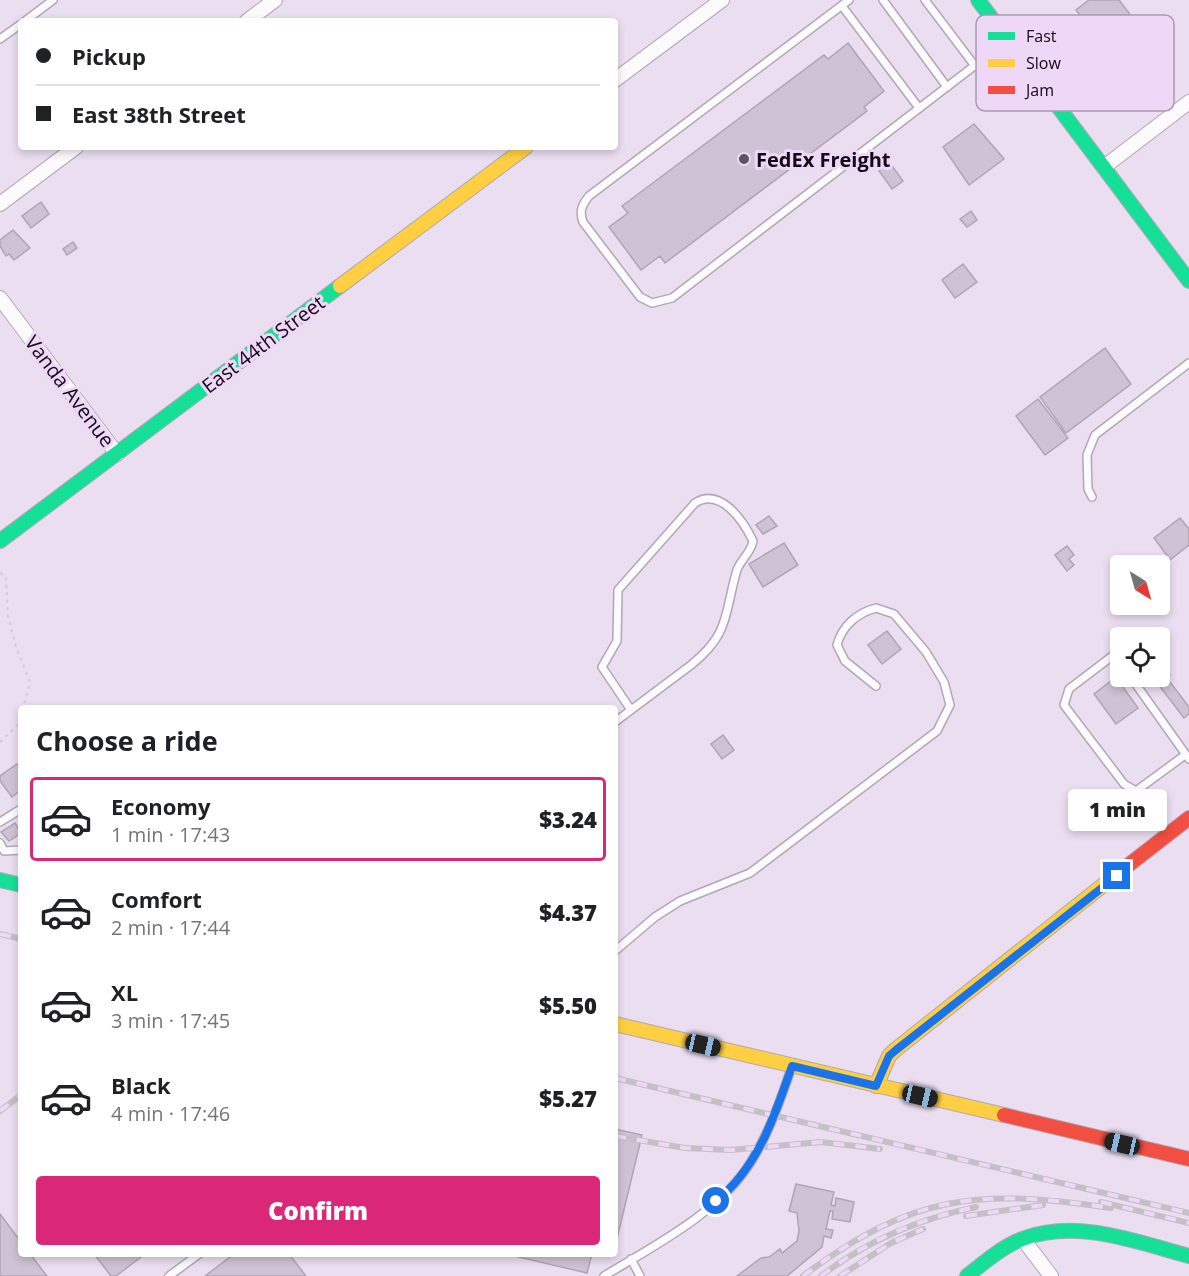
<!DOCTYPE html>
<html lang="en">
<head>
<meta charset="utf-8">
<style>
  :root { --surface:#fff; --page:#f2f2f2; --text:#202124; --muted:#757577; --line:#e0e0e0; --accent:#db2777 }
  body { margin:0; font-family:"Open Sans",sans-serif; background:var(--page); color:var(--text); height:100vh; display:flex; flex-direction:column; font-size:22px; white-space:nowrap }
  * { box-sizing:border-box; margin:0 }
  p { font-size:20px; color:var(--muted) }
  .icon { flex:none; width:33px; height:33px; fill:none; stroke:currentColor; stroke-width:2; stroke-linecap:round; stroke-linejoin:round }
  .map { position:relative; flex:1; overflow:hidden }
  .details { position:absolute; left:18px; top:705px; width:600px; height:552px; display:flex; flex-direction:column; background:var(--surface); border-radius:6px; box-shadow:0 3px 9px #0003 }
  .details>* { flex:none }
  .hud { position:absolute; left:18px; top:18px; width:600px; height:132px; border-radius:6px; box-shadow:0 3px 9px #0003; display:grid; align-content:center; height:132px; padding:0 18px; background:var(--surface) }
  .needle { width:39px; rotate:143deg }
  .fabs { position:absolute; left:1110px; top:555px; display:grid; gap:12px }
  .fabs a { display:grid; place-items:center; width:60px; height:60px; border-radius:6px; background:var(--surface); box-shadow:0 3px 9px #0003; font-size:30px }
  .end { position:absolute; width:27px; height:27px; margin:-14px; border:8px solid #1a73e8; background:#fff; box-shadow:0 0 0 3px #fff }
  .from { border-radius:50% }
  .bubble { position:absolute; height:42px; border-radius:6px; background:var(--surface); box-shadow:0 3px 9px #0003; font-size:20px; font-weight:800; line-height:42px; text-align:center }
  .car { position:absolute; width:18px; height:36px; margin:-18px -9px; border-radius:8px; box-shadow:0 0 4px 2px #0007; background:linear-gradient(#222 24%,#8ab4d8 0 40%,#222 0 76%,#8ab4d8 0 86%,#222 0) }
  .hud b { display:flex; align-items:center; gap:21px; height:57px; font-size:22px }
  .hud b+b { border-top:2px solid var(--line) }
  .hud i { width:15px; height:15px; background:var(--text) }
  ul { padding:0; list-style:none }
  li { display:flex; align-items:center; gap:18px; height:84px; margin:0 12px 9px; padding:0 6px; border:3px solid transparent; border-radius:6px }
  li div { flex:1 }
  li b { display:block; font-size:22px }
  li em { font-style:normal; font-weight:800 }
  li.on { border-color:var(--accent) }
  li>.icon { width:54px; height:54px; stroke-width:1.5 }
  h2 { padding:0 18px; font-size:27px; line-height:72px }
  .button { display:flex; gap:12px; margin-top:auto; padding:12px 18px }
  .button a { flex:1; height:69px; border-radius:6px; background:var(--accent); color:#fff; font-size:24px; font-weight:800; line-height:69px; text-align:center }
  .map>svg:first-child { display:block }
  .building { fill:#cfc2d4; stroke:#afa5b3; stroke-width:1.5 }
  .lines { fill:none; stroke-linecap:round; stroke-linejoin:round }
  .lane-casing { stroke:#b1a8b5; stroke-width:10 }
  .street-casing { stroke:#b1a8b5; stroke-width:16 }
  .fast-casing { stroke:#b1a8b5; stroke-width:16 }
  .slow-casing { stroke:#b1a8b5; stroke-width:16 }
  .jam-casing { stroke:#b1a8b5; stroke-width:16 }
  .path { stroke:#d0cdd1; stroke-width:2; stroke-dasharray:3 4.5; stroke-linecap:butt }
  .lane { stroke:#fcfafd; stroke-width:7 }
  .street { stroke:#fcfafd; stroke-width:14 }
  .fast { stroke:#16e098; stroke-width:14 }
  .slow { stroke:#ffcf43; stroke-width:14 }
  .jam { stroke:#f24e42; stroke-width:14 }
  .rail-casing { stroke:#c4c0c6; stroke-width:6 }
  .rail { stroke:#eed7f7; stroke-width:4; stroke-dasharray:11; stroke-linecap:butt }
  .route { stroke:#1a73e8; stroke-width:8 }
  .poi-dot { fill:#5e5462; stroke:#eed7f7; stroke-width:2 }
  .labels { text-anchor:middle; dominant-baseline:central; stroke-width:6; stroke-linejoin:round; paint-order:stroke }
  .poi-label { font-size:20px; font-weight:bold; fill:#120a15; stroke:#eed7f7; text-anchor:start }
  .street-label { font-size:20px; fill:#120a15; stroke:#eed7f7 }
  .key { fill:#eed7f7; stroke:#ac9ab3; stroke-width:1.5 }
  .key-label { font-size:16px; fill:#120a15 }
</style>
</head>
<body>
<div class="map">
<svg width="1189" height="1276" viewBox="0 0 1189 1276">
  <rect width="100%" height="100%" fill="#eadef0"/>
  <g class="building">
    <path d="M1089 0H1119L1135 21 1084 60 1066 36 1085 22 1076 10Z"/>
    <path d="M848 43 884 91 864 107 867 111 665 263 660 256 641 270 609 227 628 213 622 206 824 55 828 59Z"/>
    <path d="M974 124 1004 159 969 185 943 147Z"/>
    <path d="M890 163 903 181 892 189 879 171Z"/>
    <path d="M41 202 49 214 31 228 22 216Z"/>
    <path d="M971 211 977 220 967 227 960 219Z"/>
    <path d="M13 230 30 248 14 260 9 254 6 256 0 246V240Z"/>
    <path d="M73 242 77 248 67 255 63 249Z"/>
    <path d="M963 264 977 282 955 298 942 280Z"/>
    <path d="M1105 348 1131 384 1066 433 1040 397Z"/>
    <path d="M1038 399 1068 438 1045 455 1016 416Z"/>
    <path d="M769 516 777 526 763 534 756 525Z"/>
    <path d="M1180 518 1189 529V545L1170 560 1154 538Z"/>
    <path d="M784 543 798 565 763 587 749 564Z"/>
    <path d="M1067 546 1074 555 1069 559 1074 565 1067 571 1055 555Z"/>
    <path d="M887 631 901 649 882 664 868 645Z"/>
    <path d="M1160 662 1170 675 1167 678 1189 707V714L1184 718 1158 684 1155 686 1147 676H1160Z"/>
    <path d="M1116 677 1138 708 1116 724 1094 694Z"/>
    <path d="M723 735 734 750 722 759 711 744Z"/>
    <path d="M17 764 21 769V790L12 797 0 781V776Z"/>
    <path d="M15 823 21 833 9 841 1 832Z"/>
    <path d="M615 1129 642 1135 615 1247Z"/>
    <path d="M796 1184 834 1192 831 1205 835 1206 836 1198 854 1202 850 1222 832 1219 833 1211H830L826 1229 833 1230 831 1238 824 1236 822 1247 787 1276H737L761 1258 769 1257 780 1249 782 1253 797 1241 799 1231 797 1213 789 1211Z"/>
    <path d="M0 1214 21 1242V1254H30L47 1276H0Z"/>
    <path d="M94 1254H145L116 1276H111Z"/>
    <path d="M234 1254H289L306 1276H205Z"/>
    <path d="M506 1254H592L587 1273Z"/>
  </g>
  <g class="lines">
    <g class="lane-casing">
      <g id="lane">
        <path d="M849 0 589 196C582 205 579 211 583 222L640 297 652 303 672 298 1008 40"/>
        <path d="M883 0 947 87"/>
        <path d="M925 0 975 66"/>
        <path d="M842 6 919 108"/>
        <path d="M25 21 53 0"/>
        <path d="M0 39 21 24"/>
        <path d="M1092 497 1088 489 1087 455 1095 435 1189 363"/>
        <path d="M1120 663 1115 654 1069 689 1064 705 1124 784 1136 791 1185 755"/>
        <path d="M1130 676 1189 759"/>
        <path d="M615 722 691 665C731 633 724 613 737 570 741 559 751 553 753 541 743 520 720 487 695 503L618 590 617 641 602 667 631 710"/>
        <path d="M0 822 21 809"/>
        <path d="M0 843 4 851 21 850"/>
        <path d="M615 951 655 917 680 901 750 873 937 731 950 705 944 682 926 652 894 614 876 608C857 613 842 626 837 645L845 661 876 686"/>
        <path d="M631 1259 640 1276"/>
        <path d="M169 1276 199 1254"/>
        <path d="M604 1276C654 1246 722 1211 752 1160 770 1131 781 1098 792 1066"/>
      </g>
    </g>
    <g class="street-casing">
      <g id="street">
        <path d="M247 21 275 0"/>
        <path d="M615 80 722 0"/>
        <path d="M1104 167 1189 102"/>
        <path d="M0 204 76 147"/>
        <path d="M0 298 117 454"/>
        <path d="M1023 1239 1051 1276"/>
      </g>
    </g>
    <g class="fast-casing">
      <g id="fast">
        <path d="M978 0 1189 281"/>
        <path d="M0 541 340 286"/>
        <path d="M0 880 21 885"/>
        <path d="M967 1276C985 1262 1004 1245 1025 1238 1079 1219 1137 1242 1189 1256"/>
      </g>
    </g>
    <g class="slow-casing">
      <g id="slow">
        <path d="M340 286 526 147"/>
        <path d="M615 1024 1004 1115"/>
        <path d="M876 1086 889 1056 895 1050 1126 867"/>
      </g>
    </g>
    <g class="jam-casing">
      <g id="jam">
        <path d="M1126 867 1189 818"/>
        <path d="M1004 1115 1189 1159"/>
      </g>
    </g>
    <g class="path">
      <path d="M0 573 6 577 8 616 16 647 30 682 23 708"/>
      <path d="M0 742 19 724 21 717"/>
    </g>
    <use href="#lane" class="lane"/>
    <use href="#street" class="street"/>
    <use href="#fast" class="fast"/>
    <use href="#slow" class="slow"/>
    <use href="#jam" class="jam"/>
    <g class="rail-casing">
      <g id="rail">
        <path d="M0 934 21 939"/>
        <path d="M615 1078 1189 1213"/>
        <path d="M0 1111 21 1095"/>
        <path d="M615 1136 685 1148 731 1150 821 1142 880 1149"/>
        <path d="M1101 1202 1189 1223"/>
        <path d="M966 1216 1043 1205"/>
        <path d="M803 1276C912 1194 980 1188 1111 1208"/>
        <path d="M821 1276C868 1240 918 1219 976 1207"/>
        <path d="M840 1276 891 1243 923 1229"/>
      </g>
    </g>
    <use href="#rail" class="rail"/>
  </g>
  <g class="lines">
    <path class="route" d="M716 1201C758 1168 775 1115 792 1066L876 1086 889 1056 896 1050 1117 876"/>
  </g>
  <circle class="poi-dot" cx="744" cy="159" r="6"/>
  <g class="labels">
    <g class="poi-label">
      <text x="756" y="159">FedEx Freight</text>
    </g>
    <g class="street-label">
      <text transform="translate(263 344) rotate(-37)">East 44th Street</text>
      <text transform="translate(70 391) rotate(53)">Vanda Avenue</text>
    </g>
  </g>
  <rect x="976" y="15" width="198" height="96" rx="9" class="key"/>
  <rect x="988" y="32" width="27" height="8" fill="#16e098"/>
  <rect x="988" y="59" width="27" height="8" fill="#ffcf43"/>
  <rect x="988" y="86" width="27" height="8" fill="#f24e42"/>
  <g class="key-label">
    <text x="1026" y="42">Fast</text>
    <text x="1026" y="69">Slow</text>
    <text x="1026" y="96">Jam</text>
  </g>
</svg>
<div class="fabs">
<a><svg class="needle" viewBox="-14 -14 28 28"><path d="M0-13l5 13h-10z" fill="#e53935"/><path d="M0 13l5-13h-10z" fill="#757577"/></svg></a>
<a><svg class="icon" aria-label="locate" viewBox="0 0 24 24"><circle cx="12" cy="12" r="6"/><path d="M12 2v4M12 18v4M2 12h4M18 12h4"/></svg></a>
</div>
<i class="end from" style="left:716px;top:1201px"></i>
<i class="end" style="left:1117px;top:876px"></i>
<div class="bubble" style="left:1068px;top:789px;width:99px">1 min</div>
<i class="car" style="left:703px;top:1045px;rotate:103deg"></i>
<i class="car" style="left:920px;top:1096px;rotate:103deg"></i>
<i class="car" style="left:1122px;top:1144px;rotate:283deg"></i>
<div class="hud">
<b><i class="from"></i>Pickup</b>
<b><i></i>East 38th Street</b>
</div>
<section class="details">
<h2>Choose a ride</h2>
<ul>
<li class="on"><svg class="icon" aria-label="car" viewBox="0 0 24 24"><path d="M5 17H2v-5l4-1 3-4h7l3 4 3 1v5h-3M9 17h6M6 11h13"/><circle cx="7" cy="17" r="2"/><circle cx="17" cy="17" r="2"/></svg><div><b>Economy</b><p>1 min · 17:43</p></div><em>$3.24</em></li>
<li><svg class="icon" aria-label="car" viewBox="0 0 24 24"><path d="M5 17H2v-5l4-1 3-4h7l3 4 3 1v5h-3M9 17h6M6 11h13"/><circle cx="7" cy="17" r="2"/><circle cx="17" cy="17" r="2"/></svg><div><b>Comfort</b><p>2 min · 17:44</p></div><em>$4.37</em></li>
<li><svg class="icon" aria-label="car" viewBox="0 0 24 24"><path d="M5 17H2v-5l4-1 3-4h7l3 4 3 1v5h-3M9 17h6M6 11h13"/><circle cx="7" cy="17" r="2"/><circle cx="17" cy="17" r="2"/></svg><div><b>XL</b><p>3 min · 17:45</p></div><em>$5.50</em></li>
<li><svg class="icon" aria-label="car" viewBox="0 0 24 24"><path d="M5 17H2v-5l4-1 3-4h7l3 4 3 1v5h-3M9 17h6M6 11h13"/><circle cx="7" cy="17" r="2"/><circle cx="17" cy="17" r="2"/></svg><div><b>Black</b><p>4 min · 17:46</p></div><em>$5.27</em></li>
</ul>
<div class="button"><a>Confirm</a></div>
</section>
</div>
</body>
</html>
